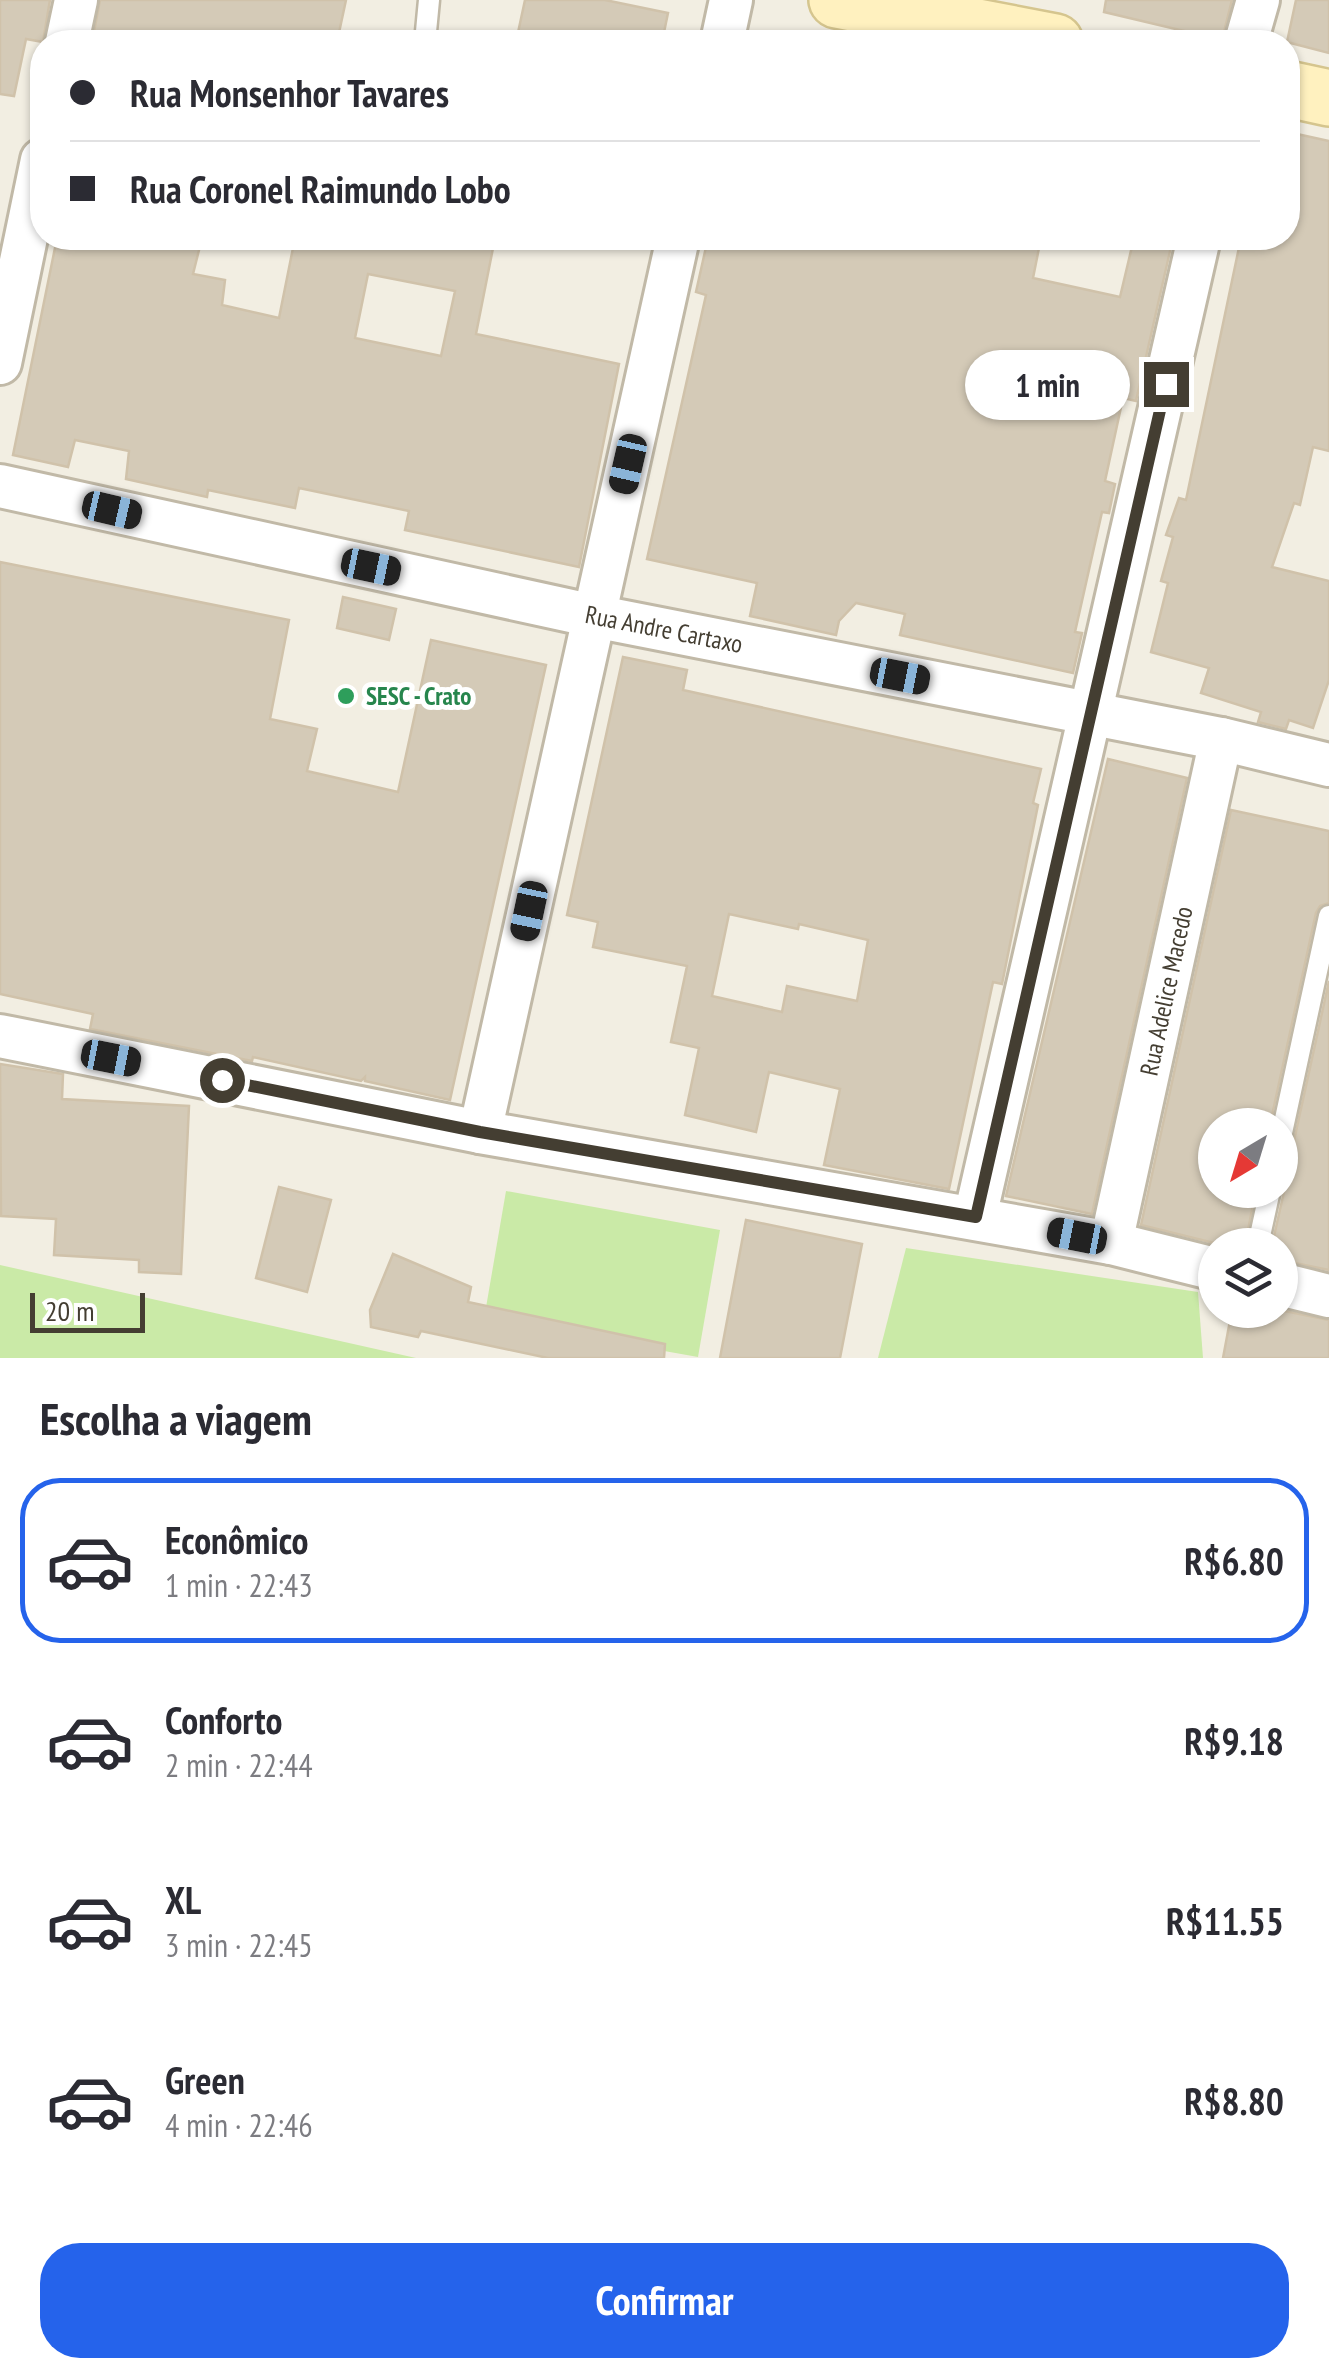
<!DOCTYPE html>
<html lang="pt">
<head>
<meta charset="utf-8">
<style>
  :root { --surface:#fff; --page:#f7f7f7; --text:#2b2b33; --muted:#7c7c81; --line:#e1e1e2; --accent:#2563eb }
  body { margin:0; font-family:"PT Sans Narrow",sans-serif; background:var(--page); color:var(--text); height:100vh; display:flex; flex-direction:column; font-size:38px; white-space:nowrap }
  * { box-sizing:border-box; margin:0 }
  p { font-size:32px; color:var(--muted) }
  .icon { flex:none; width:55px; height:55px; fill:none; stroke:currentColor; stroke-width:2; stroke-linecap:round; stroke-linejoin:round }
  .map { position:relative; height:1358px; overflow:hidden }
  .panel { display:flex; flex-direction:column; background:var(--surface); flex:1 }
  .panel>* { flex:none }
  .hud { position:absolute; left:30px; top:30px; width:1270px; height:220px; border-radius:40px; box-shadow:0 2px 8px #0004; display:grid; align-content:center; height:220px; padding:0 40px; background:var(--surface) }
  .needle { width:65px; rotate:218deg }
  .fabs { position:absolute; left:1198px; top:1108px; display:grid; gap:20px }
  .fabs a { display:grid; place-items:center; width:100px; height:100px; border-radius:50%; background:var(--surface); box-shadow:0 2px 8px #0004; font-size:50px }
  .scale { position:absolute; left:30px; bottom:25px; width:115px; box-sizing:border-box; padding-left:10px; border:5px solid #443e32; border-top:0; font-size:28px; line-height:35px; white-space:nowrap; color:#443e32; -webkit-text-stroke:8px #fff; paint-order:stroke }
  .end { position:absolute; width:45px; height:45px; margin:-22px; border:12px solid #443e32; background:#fff; box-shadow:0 0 0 5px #fff }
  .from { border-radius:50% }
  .bubble { position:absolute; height:70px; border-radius:35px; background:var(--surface); box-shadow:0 2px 8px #0004; font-size:32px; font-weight:700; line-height:70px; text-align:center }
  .car { position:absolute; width:30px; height:60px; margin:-30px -15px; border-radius:12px; box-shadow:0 0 8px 2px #0007; background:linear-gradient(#222 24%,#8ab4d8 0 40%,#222 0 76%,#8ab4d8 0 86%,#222 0) }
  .hud b { display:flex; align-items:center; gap:35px; height:95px; font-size:38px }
  .hud b+b { border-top:2px solid var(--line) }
  .hud i { width:25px; height:25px; background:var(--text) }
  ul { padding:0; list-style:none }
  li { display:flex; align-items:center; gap:30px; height:165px; margin:0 20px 15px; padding:0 20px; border:5px solid transparent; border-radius:40px }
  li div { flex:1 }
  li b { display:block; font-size:38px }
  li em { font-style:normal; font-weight:700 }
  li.on { border-color:var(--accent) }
  li>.icon { width:90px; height:90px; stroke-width:1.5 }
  h2 { padding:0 40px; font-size:45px; line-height:120px }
  .primary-button { display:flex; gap:20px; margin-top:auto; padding:20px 40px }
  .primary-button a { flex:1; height:115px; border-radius:40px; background:var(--accent); color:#fff; font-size:40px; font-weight:700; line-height:115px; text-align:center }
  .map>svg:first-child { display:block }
  .green { fill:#caeaa7 }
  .building { fill:#d4cab7; stroke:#d0c2aa; stroke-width:2.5; fill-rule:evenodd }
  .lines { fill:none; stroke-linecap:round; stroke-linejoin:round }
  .service-casing { stroke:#c1b9a7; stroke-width:25 }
  .minor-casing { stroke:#c1b9a7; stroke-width:48 }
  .secondary-casing { stroke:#d5c58e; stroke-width:60 }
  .service { stroke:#fff; stroke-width:20 }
  .minor { stroke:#fff; stroke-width:42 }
  .secondary { stroke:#fff1bf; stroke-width:55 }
  .route { stroke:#443e32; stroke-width:12 }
  .leisure-dot { fill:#2e9e5b; stroke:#fff; stroke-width:4 }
  .labels { text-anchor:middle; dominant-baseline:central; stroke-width:10; stroke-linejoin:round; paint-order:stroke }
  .street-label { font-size:25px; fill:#443e32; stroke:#fff }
  .leisure-label { font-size:25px; font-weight:bold; fill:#27864d; stroke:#fff; text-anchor:start }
</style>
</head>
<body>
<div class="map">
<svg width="1329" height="1358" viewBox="0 0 1329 1358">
  <rect width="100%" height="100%" fill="#f2eee2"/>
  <g class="green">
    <path d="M506 1191 720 1230 698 1357 484 1319Z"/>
    <path d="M906 1248 1198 1292 1203 1358H878Z"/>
    <path d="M0 1265 416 1358H0Z"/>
  </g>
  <g class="building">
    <path d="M0 0H50L43 42 26 39 14 96 0 94Z"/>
    <path d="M100 0H346L337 42H92Z"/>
    <path d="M525 0H605L668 13 662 42H516Z"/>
    <path d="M1106 0H1232L1222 40 1104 12Z"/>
    <path d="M1296 0H1329V53L1287 42Z"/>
    <path d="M1288 132 1329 141V451L1313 447 1300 505 1294 503 1272 567 1329 581V680L1313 728 1289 720 1286 729 1258 722 1261 712 1201 693 1209 668 1151 652 1168 583 1161 581 1173 537 1166 535 1179 498 1186 500 1241 238H1288Z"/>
    <path d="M57 238H202L193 274 225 280 222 305 279 318 295 238H495L476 334 619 364 579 567 405 530 409 511 299 488 295 508 208 490 207 497 126 479 129 451 75 440 68 467 13 455ZM368 274 455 291 441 356 355 338Z"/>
    <path d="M708 238H1041L1033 278 1120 297 1134 238H1173L1136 401 1123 398 1105 481 1115 484 1109 513 1102 512 1075 632 1082 633 1073 673 900 635 905 614 856 603 839 621 836 635 750 616 757 583 647 559 706 295 696 292Z"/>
    <path d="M0 562 289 620 270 719 317 729 307 771 398 792 431 640 546 665 450 1100 365 1081V1077L361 1081 253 1057 252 1061 90 1029 93 1014 0 994Z"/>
    <path d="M343 597 396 609 389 640 337 628Z"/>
    <path d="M623 657 687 670 683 690 1041 769 1033 803 1038 805 1002 984 993 982 949 1189 824 1165 840 1089 769 1072 756 1132 685 1115 699 1048 671 1042 687 966 593 947 598 922 567 915ZM729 914 798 929 799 924 868 940 857 1001 787 986 782 1012 712 996Z"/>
    <path d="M1108 759 1187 778 1092 1214 1006 1196Z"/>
    <path d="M1231 810 1329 831V903L1320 906 1316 913 1270 1125H1215V1190H1256L1245 1245H1222L1141 1225Z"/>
    <path d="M1329 981V1270L1280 1260V1245H1272L1284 1192 1280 1155 1289 1152 1293 1145Z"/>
    <path d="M0 1064 63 1074 62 1099 189 1106 181 1274 139 1272V1260L54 1255 56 1219 1 1216Z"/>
    <path d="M279 1187 331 1200 307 1292 256 1278Z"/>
    <path d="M746 1220 862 1244 840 1358H720Z"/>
    <path d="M393 1254 471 1287 468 1302 665 1344 664 1358H548L421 1331 418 1337 371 1327 370 1310Z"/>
    <path d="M1232 1310H1280L1329 1320V1358H1223Z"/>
  </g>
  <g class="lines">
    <g class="service-casing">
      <g id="service">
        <path d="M425 42 429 0"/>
        <path d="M1280 1142 1329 916"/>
        <path d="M1258 1245 1270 1190"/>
      </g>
    </g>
    <g class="minor-casing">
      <g id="minor">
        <path d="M67 42 76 0"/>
        <path d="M722 42 731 0"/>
        <path d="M1246 42 1258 0"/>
        <path d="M0 363 42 160"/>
        <path d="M0 486 594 616 1221 739 1329 765"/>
        <path d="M0 1036 480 1132 1111 1243 1215 1269"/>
        <path d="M480 1132 678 238"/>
        <path d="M975 1217 1199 238"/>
        <path d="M1111 1243 1221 739"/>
        <path d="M1280 1284 1329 1296"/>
      </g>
    </g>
    <g class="secondary-casing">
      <g id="secondary">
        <path d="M837 0 1055 42"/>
        <path d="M1288 89 1329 98"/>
      </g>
    </g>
    <use href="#service" class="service"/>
    <use href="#minor" class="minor"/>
    <use href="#secondary" class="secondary"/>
  </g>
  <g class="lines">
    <path class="route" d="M222 1080 480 1132 976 1217 1166 384"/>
  </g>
  <circle class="leisure-dot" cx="346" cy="696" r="10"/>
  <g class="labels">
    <g class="street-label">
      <text transform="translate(664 629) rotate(11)">Rua Andre Cartaxo</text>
      <text transform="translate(1166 991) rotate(-78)">Rua Adelice Macedo</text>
    </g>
    <g class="leisure-label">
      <text x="366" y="696">SESC - Crato</text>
    </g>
  </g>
</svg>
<div class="fabs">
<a><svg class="needle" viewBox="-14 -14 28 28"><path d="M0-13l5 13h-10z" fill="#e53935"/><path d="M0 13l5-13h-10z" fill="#7c7c81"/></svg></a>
<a><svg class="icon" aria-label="layers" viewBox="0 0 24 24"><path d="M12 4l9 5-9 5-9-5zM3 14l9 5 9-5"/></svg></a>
</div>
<div class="scale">20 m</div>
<i class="end from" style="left:222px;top:1080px"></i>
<i class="end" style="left:1166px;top:384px"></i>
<div class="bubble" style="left:965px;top:350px;width:165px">1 min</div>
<i class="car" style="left:628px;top:464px;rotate:193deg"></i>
<i class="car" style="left:112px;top:510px;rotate:103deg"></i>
<i class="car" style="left:371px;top:567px;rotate:102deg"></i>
<i class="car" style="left:900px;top:676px;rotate:101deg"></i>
<i class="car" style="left:529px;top:911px;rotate:192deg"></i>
<i class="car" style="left:111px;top:1058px;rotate:101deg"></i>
<i class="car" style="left:1077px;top:1236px;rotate:281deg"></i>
<div class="hud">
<b><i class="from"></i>Rua Monsenhor Tavares</b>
<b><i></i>Rua Coronel Raimundo Lobo</b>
</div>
</div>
<section class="panel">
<h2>Escolha a viagem</h2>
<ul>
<li class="on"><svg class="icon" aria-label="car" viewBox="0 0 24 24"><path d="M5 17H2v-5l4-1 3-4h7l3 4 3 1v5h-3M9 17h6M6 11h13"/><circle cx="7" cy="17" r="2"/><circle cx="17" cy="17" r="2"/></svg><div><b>Econômico</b><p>1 min · 22:43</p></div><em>R$6.80</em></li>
<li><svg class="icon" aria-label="car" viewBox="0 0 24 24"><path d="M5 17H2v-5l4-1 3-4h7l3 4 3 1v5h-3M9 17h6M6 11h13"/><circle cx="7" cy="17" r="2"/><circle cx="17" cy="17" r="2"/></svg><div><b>Conforto</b><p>2 min · 22:44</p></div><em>R$9.18</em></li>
<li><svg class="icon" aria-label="car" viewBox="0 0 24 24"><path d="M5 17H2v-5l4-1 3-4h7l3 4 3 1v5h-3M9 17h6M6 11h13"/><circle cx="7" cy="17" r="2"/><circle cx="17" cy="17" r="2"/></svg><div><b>XL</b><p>3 min · 22:45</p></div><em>R$11.55</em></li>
<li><svg class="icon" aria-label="car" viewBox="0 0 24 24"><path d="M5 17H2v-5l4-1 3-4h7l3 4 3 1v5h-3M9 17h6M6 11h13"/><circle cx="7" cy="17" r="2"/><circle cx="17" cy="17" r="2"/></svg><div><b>Green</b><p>4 min · 22:46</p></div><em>R$8.80</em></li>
</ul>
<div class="primary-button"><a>Confirmar</a></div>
</section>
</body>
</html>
